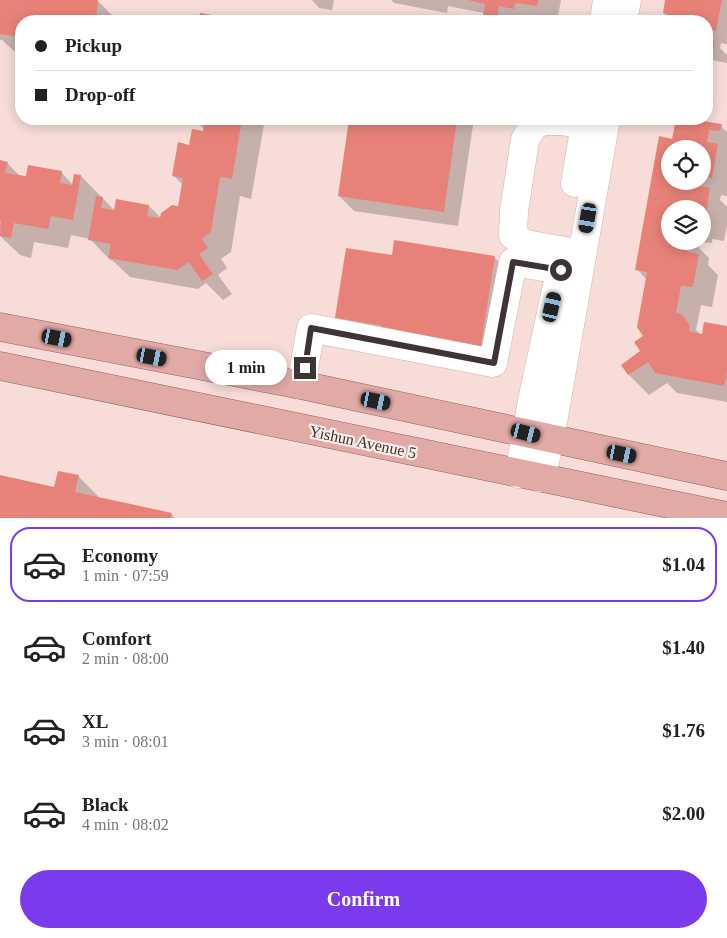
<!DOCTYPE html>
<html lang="en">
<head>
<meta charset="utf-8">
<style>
  :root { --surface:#fff; --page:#f6f6f6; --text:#222; --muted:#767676; --line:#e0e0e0; --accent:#7c3aed }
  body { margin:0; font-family:"Times New Roman",serif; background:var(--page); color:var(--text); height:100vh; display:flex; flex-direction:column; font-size:19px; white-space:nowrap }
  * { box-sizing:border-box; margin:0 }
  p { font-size:16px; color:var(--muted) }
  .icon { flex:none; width:28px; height:28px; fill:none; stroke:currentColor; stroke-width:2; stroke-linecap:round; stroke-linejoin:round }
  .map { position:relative; height:518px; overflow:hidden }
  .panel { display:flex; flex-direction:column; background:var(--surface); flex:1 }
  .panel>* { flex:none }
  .guide { position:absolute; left:15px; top:15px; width:698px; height:110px; border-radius:20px; box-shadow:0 2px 12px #0003; display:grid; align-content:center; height:110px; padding:0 20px; background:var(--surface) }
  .controls { position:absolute; left:661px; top:140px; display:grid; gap:10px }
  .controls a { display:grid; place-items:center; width:50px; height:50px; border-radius:50%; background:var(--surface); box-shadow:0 2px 12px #0003; font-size:25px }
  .end { position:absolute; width:22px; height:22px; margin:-11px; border:6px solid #3e3433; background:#fff; box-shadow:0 0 0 2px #fff }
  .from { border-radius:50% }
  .bubble { position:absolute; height:35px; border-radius:18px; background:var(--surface); box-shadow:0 2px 12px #0003; font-size:16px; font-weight:600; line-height:35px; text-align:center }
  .car { position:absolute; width:15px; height:30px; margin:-15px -8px; border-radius:6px; box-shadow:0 0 4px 1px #0007; background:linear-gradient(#222 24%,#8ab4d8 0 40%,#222 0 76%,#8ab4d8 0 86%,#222 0) }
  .guide b { display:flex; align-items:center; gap:18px; height:48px; font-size:19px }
  .guide b+b { border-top:1px solid var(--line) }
  .guide i { width:12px; height:12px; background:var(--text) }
  ul { padding:9px 0 0; list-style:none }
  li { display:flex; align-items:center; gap:15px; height:75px; margin:0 10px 8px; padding:0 10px; border:2px solid transparent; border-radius:20px }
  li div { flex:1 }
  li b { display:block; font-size:19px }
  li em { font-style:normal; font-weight:600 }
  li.active { border-color:var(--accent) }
  li>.icon { width:45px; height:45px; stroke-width:1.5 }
  .primary-button { display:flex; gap:10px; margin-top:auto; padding:10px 20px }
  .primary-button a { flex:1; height:58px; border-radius:30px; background:var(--accent); color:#fff; font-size:20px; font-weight:600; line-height:58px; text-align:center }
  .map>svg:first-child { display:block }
  .shadow { fill:#0003; fill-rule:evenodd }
  .building { fill:#e88278 }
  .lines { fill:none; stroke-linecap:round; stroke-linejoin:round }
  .minor-casing { stroke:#ceb4b1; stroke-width:29 }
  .major-casing { stroke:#9b5c57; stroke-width:29 }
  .minor { stroke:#fff; stroke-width:28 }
  .major { stroke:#e1aaa6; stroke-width:28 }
  .route { stroke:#3e3433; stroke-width:6 }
  .labels { text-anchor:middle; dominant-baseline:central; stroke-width:4.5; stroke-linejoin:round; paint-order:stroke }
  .street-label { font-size:16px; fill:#3e3433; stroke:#fcecea }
</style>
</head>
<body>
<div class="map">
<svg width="727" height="518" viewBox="0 0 727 518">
  <rect width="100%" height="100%" fill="#f7dcd8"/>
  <g class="shadow">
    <path d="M0 0H91L98 1 118 21H21V54L16 53 2 40H0Z"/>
    <path d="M312 0H334L332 10 319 8Z"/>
    <path d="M391 0H561L557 21H484V13L448 6 447 13 394 3Z"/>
    <path d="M667 0H727V44L721 43 720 48 727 55V63L706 59V21H669V18L664 13Z"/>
    <path d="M201 15 242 21H202L200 20Z"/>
    <path d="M194 119H265L251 199 240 196 231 252 221 259 227 268 218 275 232 294 223 300 206 283 198 289 130 277 113 261 110 260 90 239 71 235 68 248 34 242 31 258 20 255 0 236V162L7 163 21 177 61 172 73 185 75 175 81 176 115 211 117 200 149 206 161 218 179 207 183 185 173 175 190 146 204 133 205 130Z"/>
    <path d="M350 119H466L473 125 458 226 354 211 339 196Z"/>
    <path d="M677 119 721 126 727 132V196L721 195 720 200 727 207V225L724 241 712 239V243L701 242 699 248 709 258 708 265 718 275 712 307 701 305 696 330 701 335 727 328V402L677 393 667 383 649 395 629 375 623 365 642 352 645 336 646 279 637 269 660 138 673 140ZM670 149H702V181H670ZM670 209H702V241H670Z"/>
    <path d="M393 256 494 257 509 272 494 370 351 332 336 318Z"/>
    <path d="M0 476 55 488 78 476 98 496V498L171 514 175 518H0Z"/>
  </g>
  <g class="building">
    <path d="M0 0H98L96 21H21V37L0 34Z"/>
    <path d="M468 0H538L537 6 515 3 514 9 499 6 497 21H482L485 4Z"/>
    <path d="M665 0H722L716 31 706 29V21H667L668 14 663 13Z"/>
    <path d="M200 13 243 20V21L199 20Z"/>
    <path d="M706 39 715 41 713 49 706 48Z"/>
    <path d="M205 119H242L232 179 220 177 211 232 202 239 208 248 199 254 213 274 202 281 189 262 177 270 108 258 111 244 88 240 96 196 103 197 101 208 114 210 116 199 149 205 147 216 160 218 161 213 172 205 178 206 183 178 172 176 178 142 189 145 192 129 203 131Z"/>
    <path d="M349 119H457L444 212 338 196Z"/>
    <path d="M676 119H689L722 124 720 131 709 130 707 142 718 144 712 178 702 176V149H670V181H700L699 186 710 188 705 222 702 221V209H670V241H689L687 252 699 254 693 287 681 286 676 313 682 314 690 326 689 331 702 334 704 322 727 326V373L724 386 655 373 648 362 628 375 621 365 640 351 634 342 643 336 637 327 647 272 635 270 659 136 672 139Z"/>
    <path d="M0 160 8 162 5 173 26 176 28 165 62 171 60 183 72 185 74 174 81 175 73 220 51 216 48 229 14 223 11 238 0 236 1 220H0Z"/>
    <path d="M394 240 495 256 479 356 379 341 381 325 335 318 346 248 392 255Z"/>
    <path d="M58 471 79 475 75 492 172 513 170 518H0V475L54 487Z"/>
  </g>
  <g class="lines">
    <g class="minor-casing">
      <g id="minor">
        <path d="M604 21 607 0"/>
        <path d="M623 21 627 0"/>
        <path d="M575 183 586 119"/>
        <path d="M582 254 531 245 523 243 513 235 514 211 525 140 532 128 541 121H560L603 127"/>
        <path d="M301 385 311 328 493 363 513 262 561 270"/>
        <path d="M519 474 532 401 563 258"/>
        <path d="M541 478 550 439 606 119"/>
      </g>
    </g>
    <g class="major-casing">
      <g id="major">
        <path d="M0 327 301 385 727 476"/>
        <path d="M0 366 727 516"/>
      </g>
    </g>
    <use href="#minor" class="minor"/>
    <use href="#major" class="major"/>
  </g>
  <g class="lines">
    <path class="route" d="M305 368 311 328 494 363 513 262 561 270"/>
  </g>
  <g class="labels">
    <g class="street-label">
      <text transform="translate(363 442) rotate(12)">Yishun Avenue 5</text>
    </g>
  </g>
</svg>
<div class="controls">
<a><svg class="icon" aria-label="locate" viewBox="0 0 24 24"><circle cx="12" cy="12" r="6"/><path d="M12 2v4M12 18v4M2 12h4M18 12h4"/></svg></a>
<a><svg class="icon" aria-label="layers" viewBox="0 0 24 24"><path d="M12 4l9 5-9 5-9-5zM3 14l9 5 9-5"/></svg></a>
</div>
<i class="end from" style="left:561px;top:270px"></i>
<i class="end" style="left:305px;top:368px"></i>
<div class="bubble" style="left:205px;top:350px;width:82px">1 min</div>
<i class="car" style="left:588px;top:218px;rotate:190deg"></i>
<i class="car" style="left:552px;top:307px;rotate:13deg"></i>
<i class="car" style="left:57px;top:338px;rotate:101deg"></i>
<i class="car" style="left:152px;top:357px;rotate:101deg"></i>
<i class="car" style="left:376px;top:401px;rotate:102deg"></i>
<i class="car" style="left:526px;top:433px;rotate:104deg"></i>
<i class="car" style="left:622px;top:454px;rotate:102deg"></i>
<div class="guide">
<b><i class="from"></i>Pickup</b>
<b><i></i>Drop-off</b>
</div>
</div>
<section class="panel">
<ul>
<li class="active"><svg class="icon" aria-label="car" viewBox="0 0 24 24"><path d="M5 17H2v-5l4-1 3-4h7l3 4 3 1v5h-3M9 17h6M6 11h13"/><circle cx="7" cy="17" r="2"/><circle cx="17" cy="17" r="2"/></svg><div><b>Economy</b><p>1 min · 07:59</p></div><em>$1.04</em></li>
<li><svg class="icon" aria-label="car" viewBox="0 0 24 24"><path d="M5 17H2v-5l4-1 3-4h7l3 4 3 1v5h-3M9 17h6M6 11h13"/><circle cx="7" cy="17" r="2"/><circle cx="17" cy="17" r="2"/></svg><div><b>Comfort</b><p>2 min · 08:00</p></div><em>$1.40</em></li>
<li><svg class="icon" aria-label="car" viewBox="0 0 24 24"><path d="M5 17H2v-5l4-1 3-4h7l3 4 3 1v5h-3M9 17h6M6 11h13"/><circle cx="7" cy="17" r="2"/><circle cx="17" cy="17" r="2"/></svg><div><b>XL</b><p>3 min · 08:01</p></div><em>$1.76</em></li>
<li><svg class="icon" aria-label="car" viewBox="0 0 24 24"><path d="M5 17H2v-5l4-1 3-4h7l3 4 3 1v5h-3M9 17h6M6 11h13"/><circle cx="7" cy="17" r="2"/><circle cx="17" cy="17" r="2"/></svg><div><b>Black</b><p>4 min · 08:02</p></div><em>$2.00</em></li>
</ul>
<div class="primary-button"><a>Confirm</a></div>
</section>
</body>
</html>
